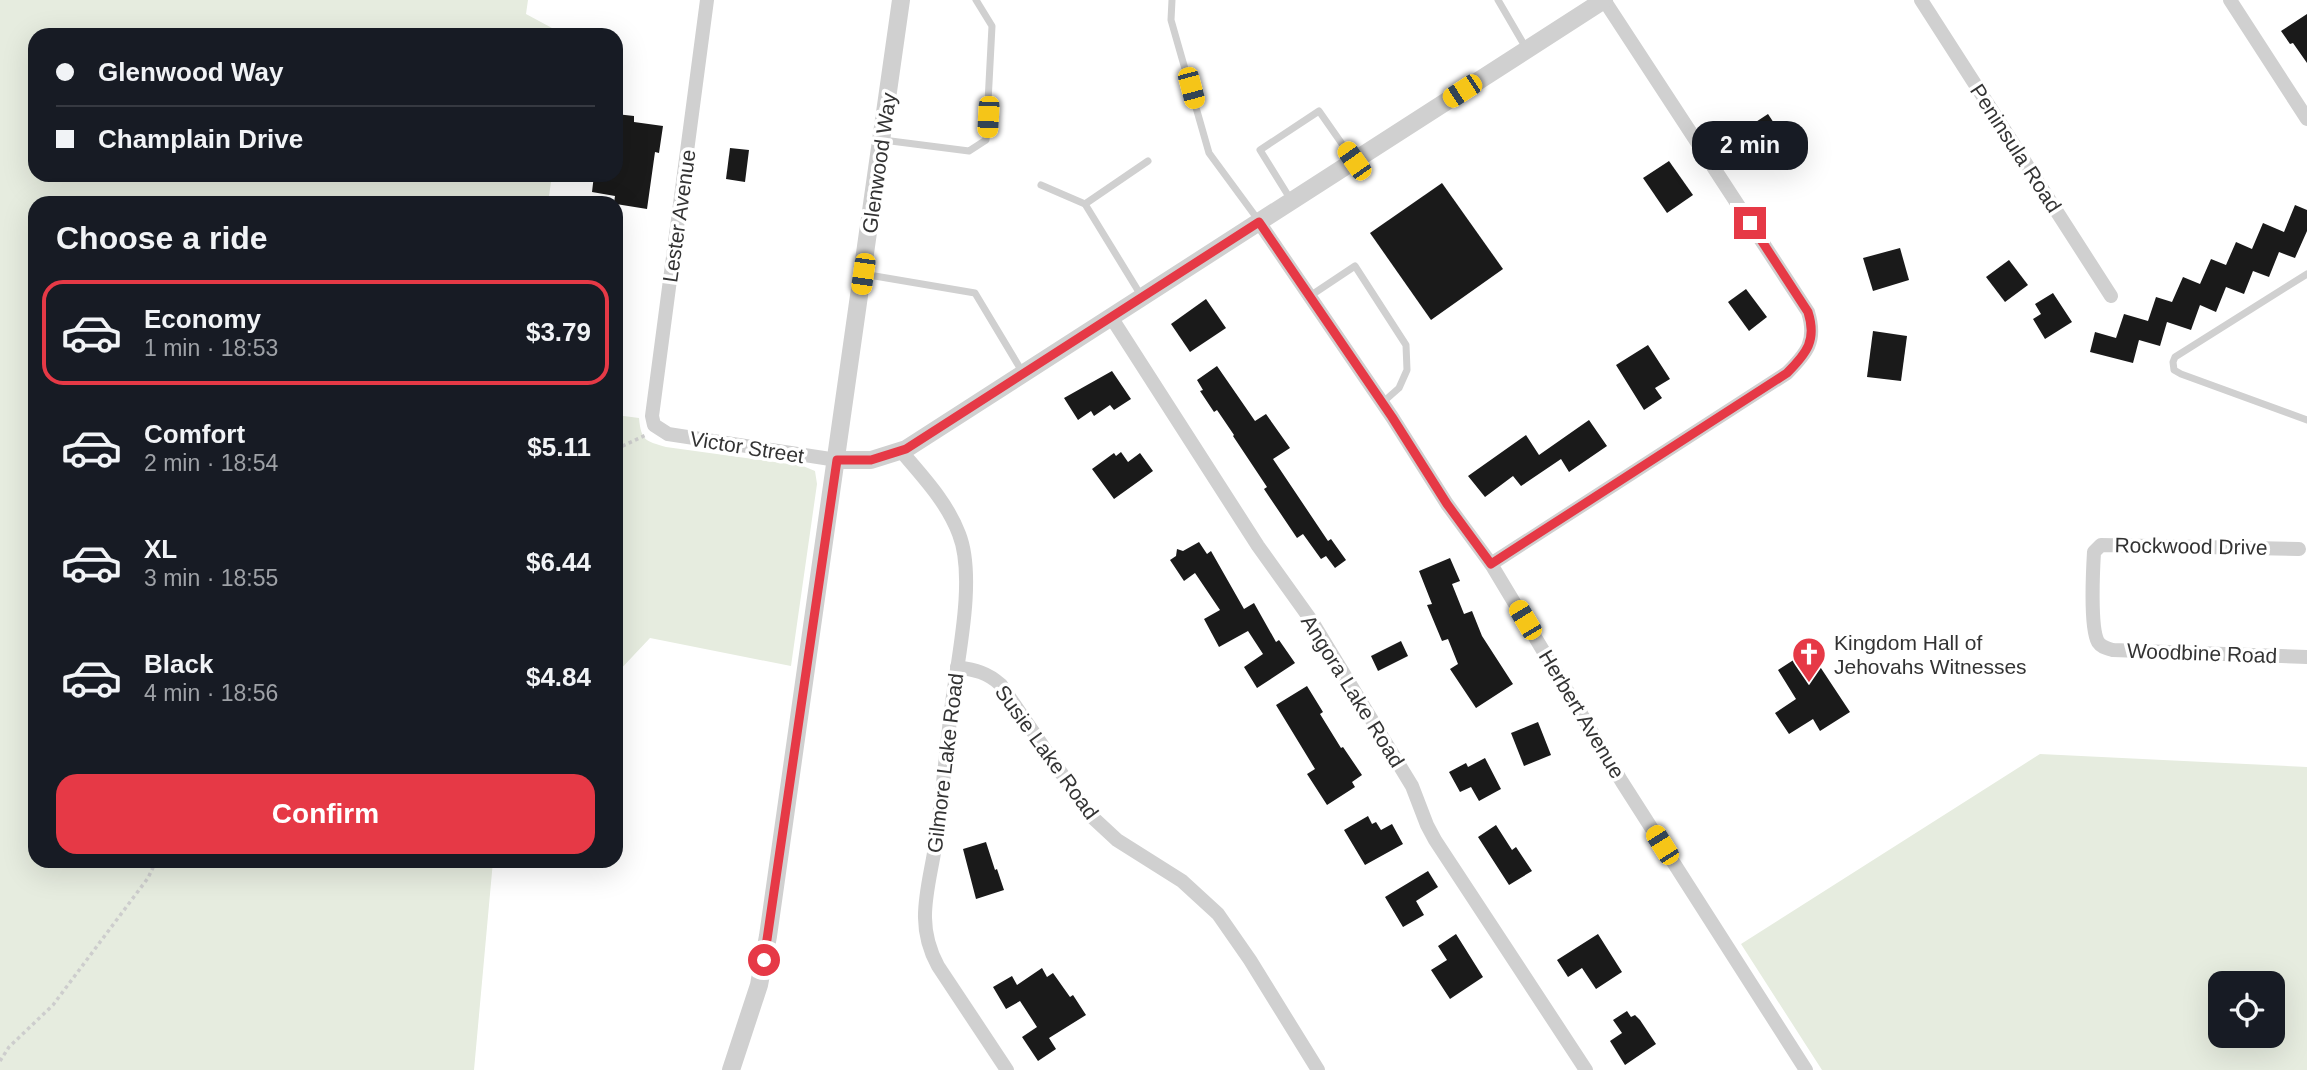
<!DOCTYPE html>
<html lang="en">
<head>
<meta charset="utf-8">
<style>
  :root { --surface:#171b24; --page:#242831; --text:#f1f3f6; --muted:#9ea1a6; --line:#363941; --accent:#e63946 }
  body { margin:0; font-family:Arial,sans-serif; background:var(--page); color:var(--text); height:100vh; display:flex; flex-direction:column; font-size:26px; white-space:nowrap }
  * { box-sizing:border-box; margin:0 }
  p { font-size:23px; color:var(--muted) }
  .icon { flex:none; width:38px; height:38px; fill:none; stroke:currentColor; stroke-width:2; stroke-linecap:round; stroke-linejoin:round }
  .map { position:relative; flex:1; overflow:hidden }
  .panel { position:absolute; left:28px; top:196px; width:595px; height:672px; display:flex; flex-direction:column; background:var(--surface); border-radius:21px; box-shadow:0 7px 28px #0002 }
  .panel>* { flex:none }
  .banner { position:absolute; left:28px; top:28px; width:595px; height:154px; border-radius:21px; box-shadow:0 7px 28px #0002; display:grid; align-content:center; height:154px; padding:0 28px; background:var(--surface) }
  .tools { position:absolute; left:2208px; top:971px; display:grid; gap:14px }
  .tools a { display:grid; place-items:center; width:77px; height:77px; border-radius:14px; background:var(--surface); box-shadow:0 7px 28px #0002; font-size:35px }
  .end { position:absolute; width:32px; height:32px; margin:-16px; border:9px solid #e63946; background:#fff; box-shadow:0 0 0 4px #fff }
  .from { border-radius:50% }
  .bubble { position:absolute; height:49px; border-radius:21px; background:var(--surface); box-shadow:0 7px 28px #0002; font-size:23px; font-weight:800; line-height:49px; text-align:center }
  .car { position:absolute; width:21px; height:42px; margin:-21px -10px; border-radius:9px; box-shadow:0 0 5px 2px #0007; background:linear-gradient(#f5c518 24%,#345 0 40%,#f5c518 0 76%,#345 0 86%,#f5c518 0) }
  .banner b { display:flex; align-items:center; gap:24px; height:66px; font-size:26px }
  .banner b+b { border-top:2px solid var(--line) }
  .banner i { width:18px; height:18px; background:var(--text) }
  ul { padding:0; list-style:none }
  li { display:flex; align-items:center; gap:21px; height:105px; margin:0 14px 10px; padding:0 14px; border:4px solid transparent; border-radius:21px }
  li div { flex:1 }
  li b { display:block; font-size:26px }
  li em { font-style:normal; font-weight:800 }
  li.on { border-color:var(--accent) }
  li>.icon { width:63px; height:63px; stroke-width:1.5 }
  h2 { padding:0 28px; font-size:32px; line-height:84px }
  .button { display:flex; gap:14px; margin-top:auto; padding:14px 28px }
  .button a { flex:1; height:80px; border-radius:21px; background:var(--accent); color:#fff; font-size:28px; font-weight:800; line-height:80px; text-align:center }
  .map>svg:first-child { display:block }
  .green { fill:#e6ecdf; fill-rule:evenodd }
  .building { fill:#1a1a1a }
  .lines { fill:none; stroke-linecap:round; stroke-linejoin:round }
  .path { stroke:#cdcdcd; stroke-width:3.5; stroke-dasharray:3.5 3.5; stroke-linecap:butt }
  .service { stroke:#d0d0d0; stroke-width:7 }
  .minor { stroke:#d0d0d0; stroke-width:14 }
  .tertiary { stroke:#d0d0d0; stroke-width:18 }
  .route { stroke:#e63946; stroke-width:9 }
  .labels { text-anchor:middle; dominant-baseline:central; stroke-width:7; stroke-linejoin:round; paint-order:stroke }
  .street-label { font-size:21px; fill:#333; stroke:#fff }
  .poi-label { font-size:21px; fill:#333; stroke:#fff; text-anchor:start }
</style>
</head>
<body>
<div class="map">
<svg width="2307" height="1070" viewBox="0 0 2307 1070">
  <rect width="100%" height="100%" fill="#fff"/>
  <g class="green">
    <path d="M0 0H528L526 14 565 35H35V175H552L548 203H35V861H493L474 1070H0Z"/>
    <path d="M616 415 639 418C641 441 646 441 666 447L803 466 815 471 817 484 791 666 650 638 616 674Z"/>
    <path d="M2040 754 2307 767V1070H1822L1741 944ZM2221 984H2273V1036H2221Z"/>
  </g>
  <g class="building">
    <path d="M2307 14V63L2293 43 2290 44 2281 31Z"/>
    <path d="M616 114 634 116V122L663 126 659 153 655 152 647 209 616 204 614 203 615 196 592 192 594 175H616Z"/>
    <path d="M1768 114 1795 155 1773 169 1762 152 1752 159 1736 135Z"/>
    <path d="M730 148 749 150 745 182 726 179Z"/>
    <path d="M1669 161 1693 195 1667 213 1643 178Z"/>
    <path d="M1442 183 1503 269 1431 320 1370 233Z"/>
    <path d="M2295 205 2307 210V231L2295 258 2279 252 2269 277 2253 271 2244 294 2226 287 2216 312 2200 305 2191 330 2167 322 2160 346 2139 340 2133 363 2090 352 2095 332 2116 338 2124 314 2148 321 2156 297 2172 302 2183 277 2200 284 2211 259 2226 265 2236 242 2252 249 2263 223 2284 232Z"/>
    <path d="M1900 248 1909 280 1873 291 1863 258Z"/>
    <path d="M2009 260 2028 285 2005 302 1986 277Z"/>
    <path d="M1746 289 1767 317 1749 331 1728 302Z"/>
    <path d="M2053 293 2072 322 2045 339 2033 319 2041 314 2035 304Z"/>
    <path d="M1206 299 1226 328 1190 352 1171 324Z"/>
    <path d="M1873 331 1907 336 1901 381 1867 377Z"/>
    <path d="M1648 345 1670 379 1655 388 1662 398 1644 410 1616 365Z"/>
    <path d="M1217 366 1255 421 1266 414 1290 448 1273 459 1328 541 1331 539 1346 560 1335 568 1326 556 1321 559 1303 534 1297 538 1264 489 1267 487 1233 436 1234 435 1217 410 1214 412 1200 391 1203 390 1197 380Z"/>
    <path d="M1112 371 1131 399 1114 410 1110 405 1094 416 1091 411 1078 420 1064 398Z"/>
    <path d="M1589 420 1607 446 1569 472 1561 459 1521 486 1513 476 1485 497 1468 476 1526 435 1539 455Z"/>
    <path d="M1121 452 1128 462 1140 453 1153 471 1114 499 1092 469 1114 453 1116 456Z"/>
    <path d="M1199 542 1207 554 1211 551 1244 609 1254 603 1276 642 1279 640 1295 663 1257 688 1244 667 1263 654 1248 631 1219 647 1204 619 1220 610 1195 573 1184 581 1170 560 1176 556 1177 549 1183 551Z"/>
    <path d="M1450 558 1460 581 1452 584 1464 614 1472 611 1482 636 1513 684 1476 708 1450 669 1458 664 1448 639 1442 641 1427 605 1432 604 1419 571Z"/>
    <path d="M1401 641 1408 656 1378 671 1371 656Z"/>
    <path d="M1809 650 1850 712 1820 731 1813 719 1789 734 1775 713 1796 699 1778 670Z"/>
    <path d="M1307 686 1323 712 1320 714 1341 748 1343 747 1362 775 1352 782 1355 787 1327 805 1307 774 1315 769 1276 705Z"/>
    <path d="M1538 722 1551 755 1524 766 1511 733Z"/>
    <path d="M1485 758 1501 789 1479 801 1471 787 1460 792 1449 772 1466 763 1468 767Z"/>
    <path d="M1368 816 1372 824 1376 822 1381 830 1392 824 1403 844 1365 865 1344 830Z"/>
    <path d="M1496 825 1512 850 1516 847 1532 871 1509 885 1478 837Z"/>
    <path d="M986 842 995 870 997 869 1004 890 976 899 963 849Z"/>
    <path d="M1428 871 1438 887 1416 901 1424 915 1403 927 1385 897Z"/>
    <path d="M1456 934 1483 977 1450 999 1431 970 1447 960 1438 946Z"/>
    <path d="M1598 934 1622 972 1596 989 1582 968 1568 977 1557 960Z"/>
    <path d="M1042 968 1047 977 1053 973 1070 997 1073 995 1086 1015 1049 1038 1056 1049 1038 1061 1022 1037 1037 1027 1020 1001 1006 1009 993 987 1012 976 1017 985Z"/>
    <path d="M1627 1011 1631 1017 1635 1015 1640 1020 1656 1044 1625 1065 1610 1041 1622 1033 1613 1020Z"/>
  </g>
  <g class="lines">
    <g class="path">
      <path d="M616 449 646 435"/>
      <path d="M0 1061 9 1047 53 1005 148 878 156 861"/>
    </g>
    <g class="service">
      <path d="M1172 0 1171 20 1209 153 1259 221"/>
      <path d="M1498 0 1526 48"/>
      <path d="M883 140 969 151 986 140 992 26 976 0"/>
      <path d="M1041 185 1085 204 1142 297"/>
      <path d="M1291 200 1260 150 1319 111 1354 161"/>
      <path d="M1085 204 1148 161"/>
      <path d="M863 274 975 293 1023 373"/>
      <path d="M2307 274 2175 357 2173 362 2174 370 2181 374 2307 420"/>
      <path d="M1310 296 1355 266 1406 345 1407 370 1399 388 1382 403"/>
    </g>
    <g class="minor">
      <path d="M707 0 652 416 654 425 668 434 837 460"/>
      <path d="M1921 0 2111 296"/>
      <path d="M2230 0 2307 119"/>
      <path d="M1259 222 1392 417 1447 504 1491 564 1622 782 1806 1070"/>
      <path d="M1111 317 1258 546 1311 620 1412 786 1427 825 1435 840 1586 1070"/>
      <path d="M901 451C923 477 947 502 959 534 976 577 958 657 952 703 946 751 942 799 935 847 928 891 915 924 938 966L1007 1070"/>
      <path d="M2299 549 2101 545 2094 552C2093 569 2090 628 2098 642 2102 648 2107 648 2113 650L2307 657"/>
      <path d="M1491 564 1787 373C1807 353 1817 341 1808 312L1604 0"/>
      <path d="M957 667C975 670 987 672 1001 685L1090 815 1117 840 1182 881 1218 914 1250 960 1318 1070"/>
    </g>
    <g class="tertiary">
      <path d="M837 460H871L906 449 1604 0"/>
      <path d="M731 1070 759 985 768 936 901 0"/>
    </g>
  </g>
  <g class="lines">
    <path class="route" d="M764 960 837 460H871L906 449 1259 222 1392 417 1447 504 1491 564 1787 373C1807 353 1817 340 1808 312L1750 223"/>
  </g>
  <defs>
    <g id="church-pin" transform="scale(1.75)"><path d="M0 17L-7.5 6A9.5 9.5 0 1 1 7.5 6Z" fill="#e63946" stroke="#fff"/><path d="M-1.2-6h2.4v3.5h3.3v2.4h-3.3V6h-2.4V-.1h-3.3v-2.4h3.3Z" fill="#fff"/></g>
  </defs>
  <g fill-rule="evenodd">
    <use href="#church-pin" x="1809" y="654"/>
  </g>
  <g class="labels">
    <g class="street-label">
      <text transform="translate(2016 148) rotate(57)">Peninsula Road</text>
      <text transform="translate(879 163) rotate(-82)">Glenwood Way</text>
      <text transform="translate(679 216) rotate(-82)">Lester Avenue</text>
      <text transform="translate(747 447) rotate(9)">Victor Street</text>
      <text transform="translate(2191 546) rotate(1)">Rockwood Drive</text>
      <text transform="translate(2202 653) rotate(2)">Woodbine Road</text>
      <text transform="translate(1353 691) rotate(58)">Angora Lake Road</text>
      <text transform="translate(1582 714) rotate(59)">Herbert Avenue</text>
      <text transform="translate(1047 752) rotate(54)">Susie Lake Road</text>
      <text transform="translate(945 763) rotate(-83)">Gilmore Lake Road</text>
    </g>
    <g class="poi-label">
      <text x="1834" y="642">Kingdom Hall of<tspan x="1834" dy="24">Jehovahs Witnesses</tspan></text>
    </g>
  </g>
</svg>
<div class="tools">
<a><svg class="icon" aria-label="locate" viewBox="0 0 24 24"><circle cx="12" cy="12" r="6"/><path d="M12 2v4M12 18v4M2 12h4M18 12h4"/></svg></a>
</div>
<i class="end from" style="left:764px;top:960px"></i>
<i class="end" style="left:1750px;top:223px"></i>
<div class="bubble" style="left:1692px;top:121px;width:116px">2 min</div>
<i class="car" style="left:1191px;top:88px;rotate:165deg"></i>
<i class="car" style="left:1462px;top:91px;rotate:237deg"></i>
<i class="car" style="left:988px;top:117px;rotate:183deg"></i>
<i class="car" style="left:1354px;top:161px;rotate:325deg"></i>
<i class="car" style="left:863px;top:274px;rotate:188deg"></i>
<i class="car" style="left:1525px;top:620px;rotate:329deg"></i>
<i class="car" style="left:1662px;top:845px;rotate:328deg"></i>
<div class="banner">
<b><i class="from"></i>Glenwood Way</b>
<b><i></i>Champlain Drive</b>
</div>
<section class="panel">
<h2>Choose a ride</h2>
<ul>
<li class="on"><svg class="icon" aria-label="car" viewBox="0 0 24 24"><path d="M5 17H2v-5l4-1 3-4h7l3 4 3 1v5h-3M9 17h6M6 11h13"/><circle cx="7" cy="17" r="2"/><circle cx="17" cy="17" r="2"/></svg><div><b>Economy</b><p>1 min · 18:53</p></div><em>$3.79</em></li>
<li><svg class="icon" aria-label="car" viewBox="0 0 24 24"><path d="M5 17H2v-5l4-1 3-4h7l3 4 3 1v5h-3M9 17h6M6 11h13"/><circle cx="7" cy="17" r="2"/><circle cx="17" cy="17" r="2"/></svg><div><b>Comfort</b><p>2 min · 18:54</p></div><em>$5.11</em></li>
<li><svg class="icon" aria-label="car" viewBox="0 0 24 24"><path d="M5 17H2v-5l4-1 3-4h7l3 4 3 1v5h-3M9 17h6M6 11h13"/><circle cx="7" cy="17" r="2"/><circle cx="17" cy="17" r="2"/></svg><div><b>XL</b><p>3 min · 18:55</p></div><em>$6.44</em></li>
<li><svg class="icon" aria-label="car" viewBox="0 0 24 24"><path d="M5 17H2v-5l4-1 3-4h7l3 4 3 1v5h-3M9 17h6M6 11h13"/><circle cx="7" cy="17" r="2"/><circle cx="17" cy="17" r="2"/></svg><div><b>Black</b><p>4 min · 18:56</p></div><em>$4.84</em></li>
</ul>
<div class="button"><a>Confirm</a></div>
</section>
</div>
</body>
</html>
